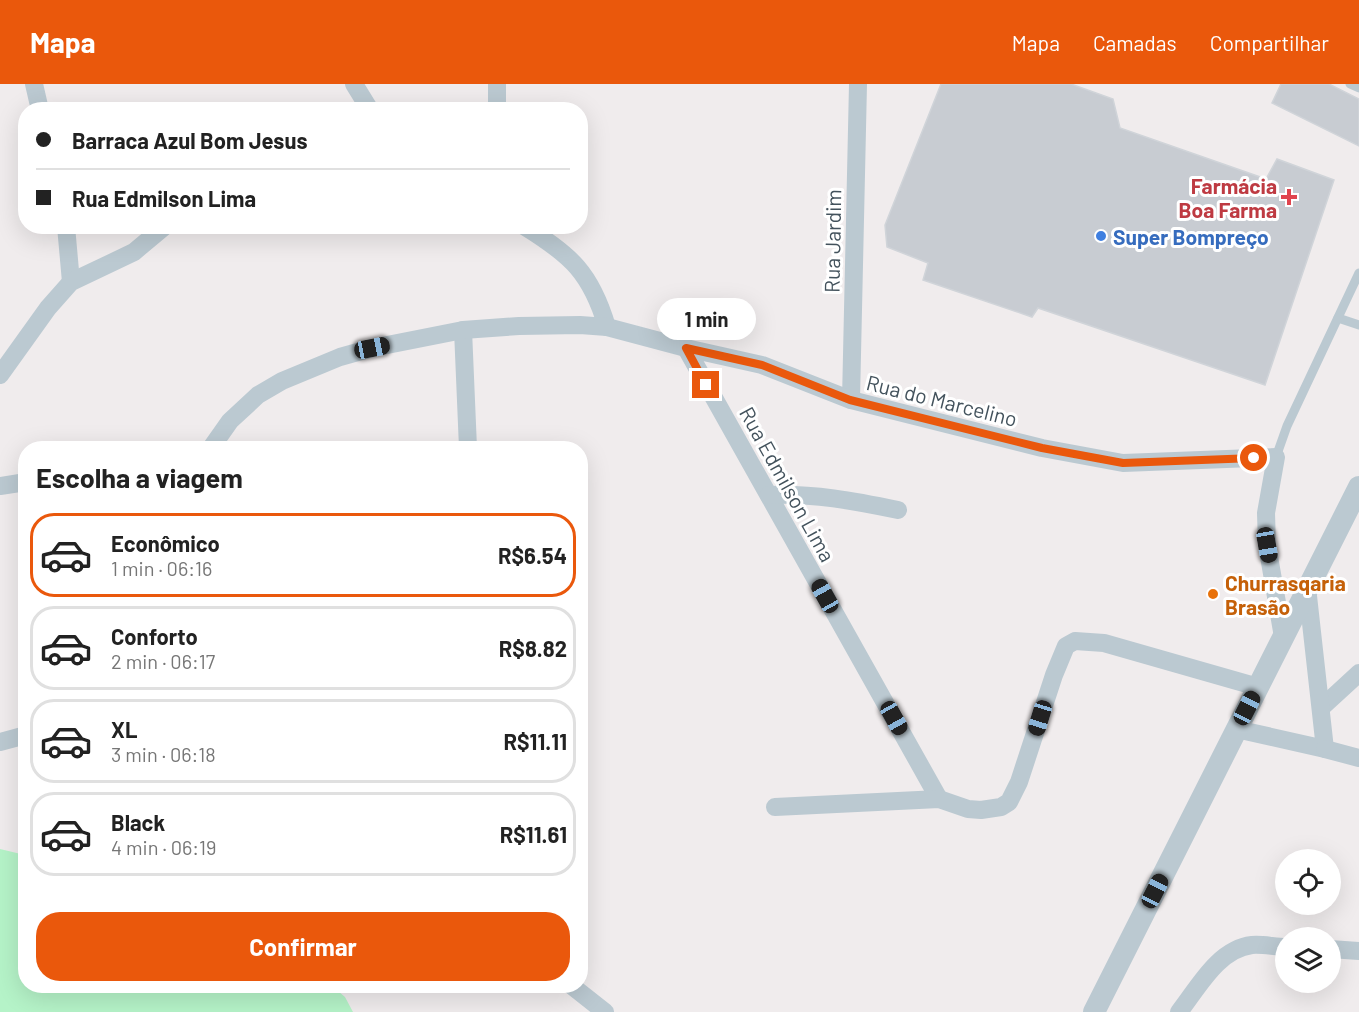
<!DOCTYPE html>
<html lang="pt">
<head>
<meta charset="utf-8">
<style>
  :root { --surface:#fff; --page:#f6f6f6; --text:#222; --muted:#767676; --line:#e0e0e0; --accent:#ea580c }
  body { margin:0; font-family:Barlow,sans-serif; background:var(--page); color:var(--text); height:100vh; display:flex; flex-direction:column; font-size:22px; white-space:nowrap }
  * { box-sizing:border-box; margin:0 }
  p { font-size:20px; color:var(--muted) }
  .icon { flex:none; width:33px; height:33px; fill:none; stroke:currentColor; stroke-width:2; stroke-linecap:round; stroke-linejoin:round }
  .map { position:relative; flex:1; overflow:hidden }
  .side { position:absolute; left:18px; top:357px; width:570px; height:552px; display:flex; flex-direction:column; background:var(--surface); border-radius:24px; box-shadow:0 6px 24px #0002 }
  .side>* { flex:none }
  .top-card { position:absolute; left:18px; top:18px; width:570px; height:132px; border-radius:24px; box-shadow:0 6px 24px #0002; display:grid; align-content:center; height:132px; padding:0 18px; background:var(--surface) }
  .tools { position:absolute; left:1275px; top:765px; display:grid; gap:12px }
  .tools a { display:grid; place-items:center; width:66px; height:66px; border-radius:50%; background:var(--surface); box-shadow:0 6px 24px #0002; font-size:30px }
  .end { position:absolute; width:27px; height:27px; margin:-14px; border:8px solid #ea580c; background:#fff; box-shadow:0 0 0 3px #fff }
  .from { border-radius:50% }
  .bubble { position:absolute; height:42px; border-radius:21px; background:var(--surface); box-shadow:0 6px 24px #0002; font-size:20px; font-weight:700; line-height:42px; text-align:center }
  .car { position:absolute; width:18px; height:36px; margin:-18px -9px; border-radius:8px; box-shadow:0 0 4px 2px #0007; background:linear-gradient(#222 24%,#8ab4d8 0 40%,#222 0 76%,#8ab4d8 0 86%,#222 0) }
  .top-card b { display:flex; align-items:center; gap:21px; height:57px; font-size:22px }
  .top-card b+b { border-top:2px solid var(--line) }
  .top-card i { width:15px; height:15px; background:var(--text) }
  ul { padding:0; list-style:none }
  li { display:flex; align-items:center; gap:18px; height:84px; margin:0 12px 9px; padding:0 6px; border:3px solid var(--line); border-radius:24px }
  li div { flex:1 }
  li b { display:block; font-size:22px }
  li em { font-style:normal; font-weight:700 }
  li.selected { border-color:var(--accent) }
  li>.icon { width:54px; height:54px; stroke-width:1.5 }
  h2 { padding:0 18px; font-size:27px; line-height:72px }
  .cta { display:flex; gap:12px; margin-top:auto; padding:12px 18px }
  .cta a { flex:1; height:69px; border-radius:24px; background:var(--accent); color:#fff; font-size:24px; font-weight:700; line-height:69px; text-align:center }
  header { display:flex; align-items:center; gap:36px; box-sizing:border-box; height:84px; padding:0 30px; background:var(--accent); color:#fff }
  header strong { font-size:28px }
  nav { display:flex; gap:33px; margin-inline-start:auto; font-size:21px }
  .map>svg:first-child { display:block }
  .green { fill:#b5f3c8 }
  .building { fill:#c8ccd2; stroke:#d0d4d9; stroke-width:1.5 }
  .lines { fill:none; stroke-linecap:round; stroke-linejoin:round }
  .service { stroke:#bbc9d1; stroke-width:9 }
  .minor { stroke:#bbc9d1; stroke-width:18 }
  .tertiary { stroke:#bbc9d1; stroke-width:22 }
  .route { stroke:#ea580c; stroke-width:8 }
  .health-dot { fill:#e0444e; stroke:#fff; stroke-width:2 }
  .shop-dot { fill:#3f7fe0; stroke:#fff; stroke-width:2 }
  .food-dot { fill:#e8710a; stroke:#fff; stroke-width:2 }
  .labels { text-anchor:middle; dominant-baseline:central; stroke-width:6; stroke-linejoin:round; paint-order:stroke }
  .health-label { font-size:21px; font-weight:bold; fill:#be3a42; stroke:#fff; text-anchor:end }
  .shop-label { font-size:21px; font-weight:bold; fill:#366cbe; stroke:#fff; text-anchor:start }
  .street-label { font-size:21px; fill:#43525c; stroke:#fff }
  .food-label { font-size:21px; font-weight:bold; fill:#c56008; stroke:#fff; text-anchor:start }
</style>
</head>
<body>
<header>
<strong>Mapa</strong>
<nav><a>Mapa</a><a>Camadas</a><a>Compartilhar</a></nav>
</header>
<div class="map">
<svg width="1359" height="928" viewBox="0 0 1359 928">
  <rect width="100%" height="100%" fill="#f0eced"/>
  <path class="green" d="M0 765 25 771 26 902H332L345 913 353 928H0Z"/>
  <g class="building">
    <path d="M941 0H1071L1113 15 1120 44 1266 95 1277 75 1334 96 1265 301 1038 224 1032 233 923 196 928 179 887 163 885 141Z"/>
    <path d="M1281 0H1329L1359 15V62L1272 19Z"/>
  </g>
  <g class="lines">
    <g class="service">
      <path d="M1350 0 1359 4"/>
      <path d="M1338 234 1359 241"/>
      <path d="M1276 373 1287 342 1359 189"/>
    </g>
    <g class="minor">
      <path d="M34 0 40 26"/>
      <path d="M354 0 370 26"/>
      <path d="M497 26V0"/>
      <path d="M66 142 71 198"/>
      <path d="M524 142C571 171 591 189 607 243"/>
      <path d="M463 246 468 364"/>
      <path d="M686 264 939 715"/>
      <path d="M0 291 48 224 71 198 134 168 165 142"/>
      <path d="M851 316 858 0"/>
      <path d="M211 364 230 337 258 311 282 297 340 273 372 264 463 246 519 242 580 241 607 243 686 264 762 281 851 316 1042 364 1123 379 1276 373 1266 429 1267 461 1283 553"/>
      <path d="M0 402 26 398"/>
      <path d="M769 411C812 409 855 417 898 426"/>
      <path d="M1321 624 1359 589"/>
      <path d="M1236 645 1325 665 1307 503"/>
      <path d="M0 658 26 651"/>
      <path d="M1325 665 1359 674"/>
      <path d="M775 723 939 715 968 725 981 726 1001 723 1009 718 1019 698 1054 591 1066 562 1075 557 1104 559 1258 603"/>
      <path d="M1330 865 1359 867"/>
      <path d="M572 902 605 928"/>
      <path d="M1179 928C1198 904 1218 865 1252 861 1263 860 1275 863 1286 863"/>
    </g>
    <path class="tertiary" d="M1094 928 1359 403"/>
  </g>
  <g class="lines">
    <path class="route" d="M706 301 686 264 762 281 850 316 1042 364 1123 379 1254 374"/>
  </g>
  <path class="health-dot" d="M1286 104h6v6h6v6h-6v6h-6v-6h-6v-6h6z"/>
  <circle class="shop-dot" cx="1101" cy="152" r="6"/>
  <circle class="food-dot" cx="1213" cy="510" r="6"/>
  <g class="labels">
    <g class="health-label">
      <text x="1277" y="101">Farmácia<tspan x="1277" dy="24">Boa Farma</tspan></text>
    </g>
    <g class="shop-label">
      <text x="1113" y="152">Super Bompreço</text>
    </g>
    <g class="street-label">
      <text transform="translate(832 157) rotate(-89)">Rua Jardim</text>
      <text transform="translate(942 316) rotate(14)">Rua do Marcelino</text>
      <text transform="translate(788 400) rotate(61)">Rua Edmilson Lima</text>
    </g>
    <g class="food-label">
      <text x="1225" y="498">Churrasqaria<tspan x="1225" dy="24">Brasão</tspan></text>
    </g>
  </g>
</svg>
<div class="tools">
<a><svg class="icon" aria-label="locate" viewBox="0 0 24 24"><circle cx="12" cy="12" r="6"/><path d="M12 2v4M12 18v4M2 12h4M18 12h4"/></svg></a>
<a><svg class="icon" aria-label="layers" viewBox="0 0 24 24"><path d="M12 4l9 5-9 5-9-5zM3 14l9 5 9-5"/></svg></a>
</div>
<i class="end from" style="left:1254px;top:374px"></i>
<i class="end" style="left:706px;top:301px"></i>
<div class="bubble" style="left:657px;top:214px;width:99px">1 min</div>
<i class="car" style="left:372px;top:264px;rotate:79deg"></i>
<i class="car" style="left:1267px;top:461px;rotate:170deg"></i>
<i class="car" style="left:825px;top:512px;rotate:331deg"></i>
<i class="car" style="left:1247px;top:624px;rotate:27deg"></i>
<i class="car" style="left:894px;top:634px;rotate:151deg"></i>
<i class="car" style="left:1040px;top:634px;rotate:197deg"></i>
<i class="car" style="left:1155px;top:807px;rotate:27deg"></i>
<div class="top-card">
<b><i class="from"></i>Barraca Azul Bom Jesus</b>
<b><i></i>Rua Edmilson Lima</b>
</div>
<section class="side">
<h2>Escolha a viagem</h2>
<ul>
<li class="selected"><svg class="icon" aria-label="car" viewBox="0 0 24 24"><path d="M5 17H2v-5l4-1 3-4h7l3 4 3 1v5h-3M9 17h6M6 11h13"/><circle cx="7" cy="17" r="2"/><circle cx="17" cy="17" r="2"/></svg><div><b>Econômico</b><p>1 min · 06:16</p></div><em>R$6.54</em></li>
<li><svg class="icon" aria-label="car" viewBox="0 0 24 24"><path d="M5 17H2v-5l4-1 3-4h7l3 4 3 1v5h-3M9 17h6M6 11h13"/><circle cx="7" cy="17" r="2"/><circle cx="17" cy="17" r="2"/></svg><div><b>Conforto</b><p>2 min · 06:17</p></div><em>R$8.82</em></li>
<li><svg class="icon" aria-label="car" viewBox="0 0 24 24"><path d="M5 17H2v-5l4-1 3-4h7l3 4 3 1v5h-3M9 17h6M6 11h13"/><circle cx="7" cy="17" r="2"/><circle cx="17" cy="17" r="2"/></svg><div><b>XL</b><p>3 min · 06:18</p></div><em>R$11.11</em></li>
<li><svg class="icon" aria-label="car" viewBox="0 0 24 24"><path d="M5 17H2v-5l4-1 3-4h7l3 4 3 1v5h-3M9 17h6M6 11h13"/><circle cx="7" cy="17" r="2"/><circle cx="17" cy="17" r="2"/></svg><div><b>Black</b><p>4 min · 06:19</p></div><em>R$11.61</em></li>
</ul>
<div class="cta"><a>Confirmar</a></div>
</section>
</div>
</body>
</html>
